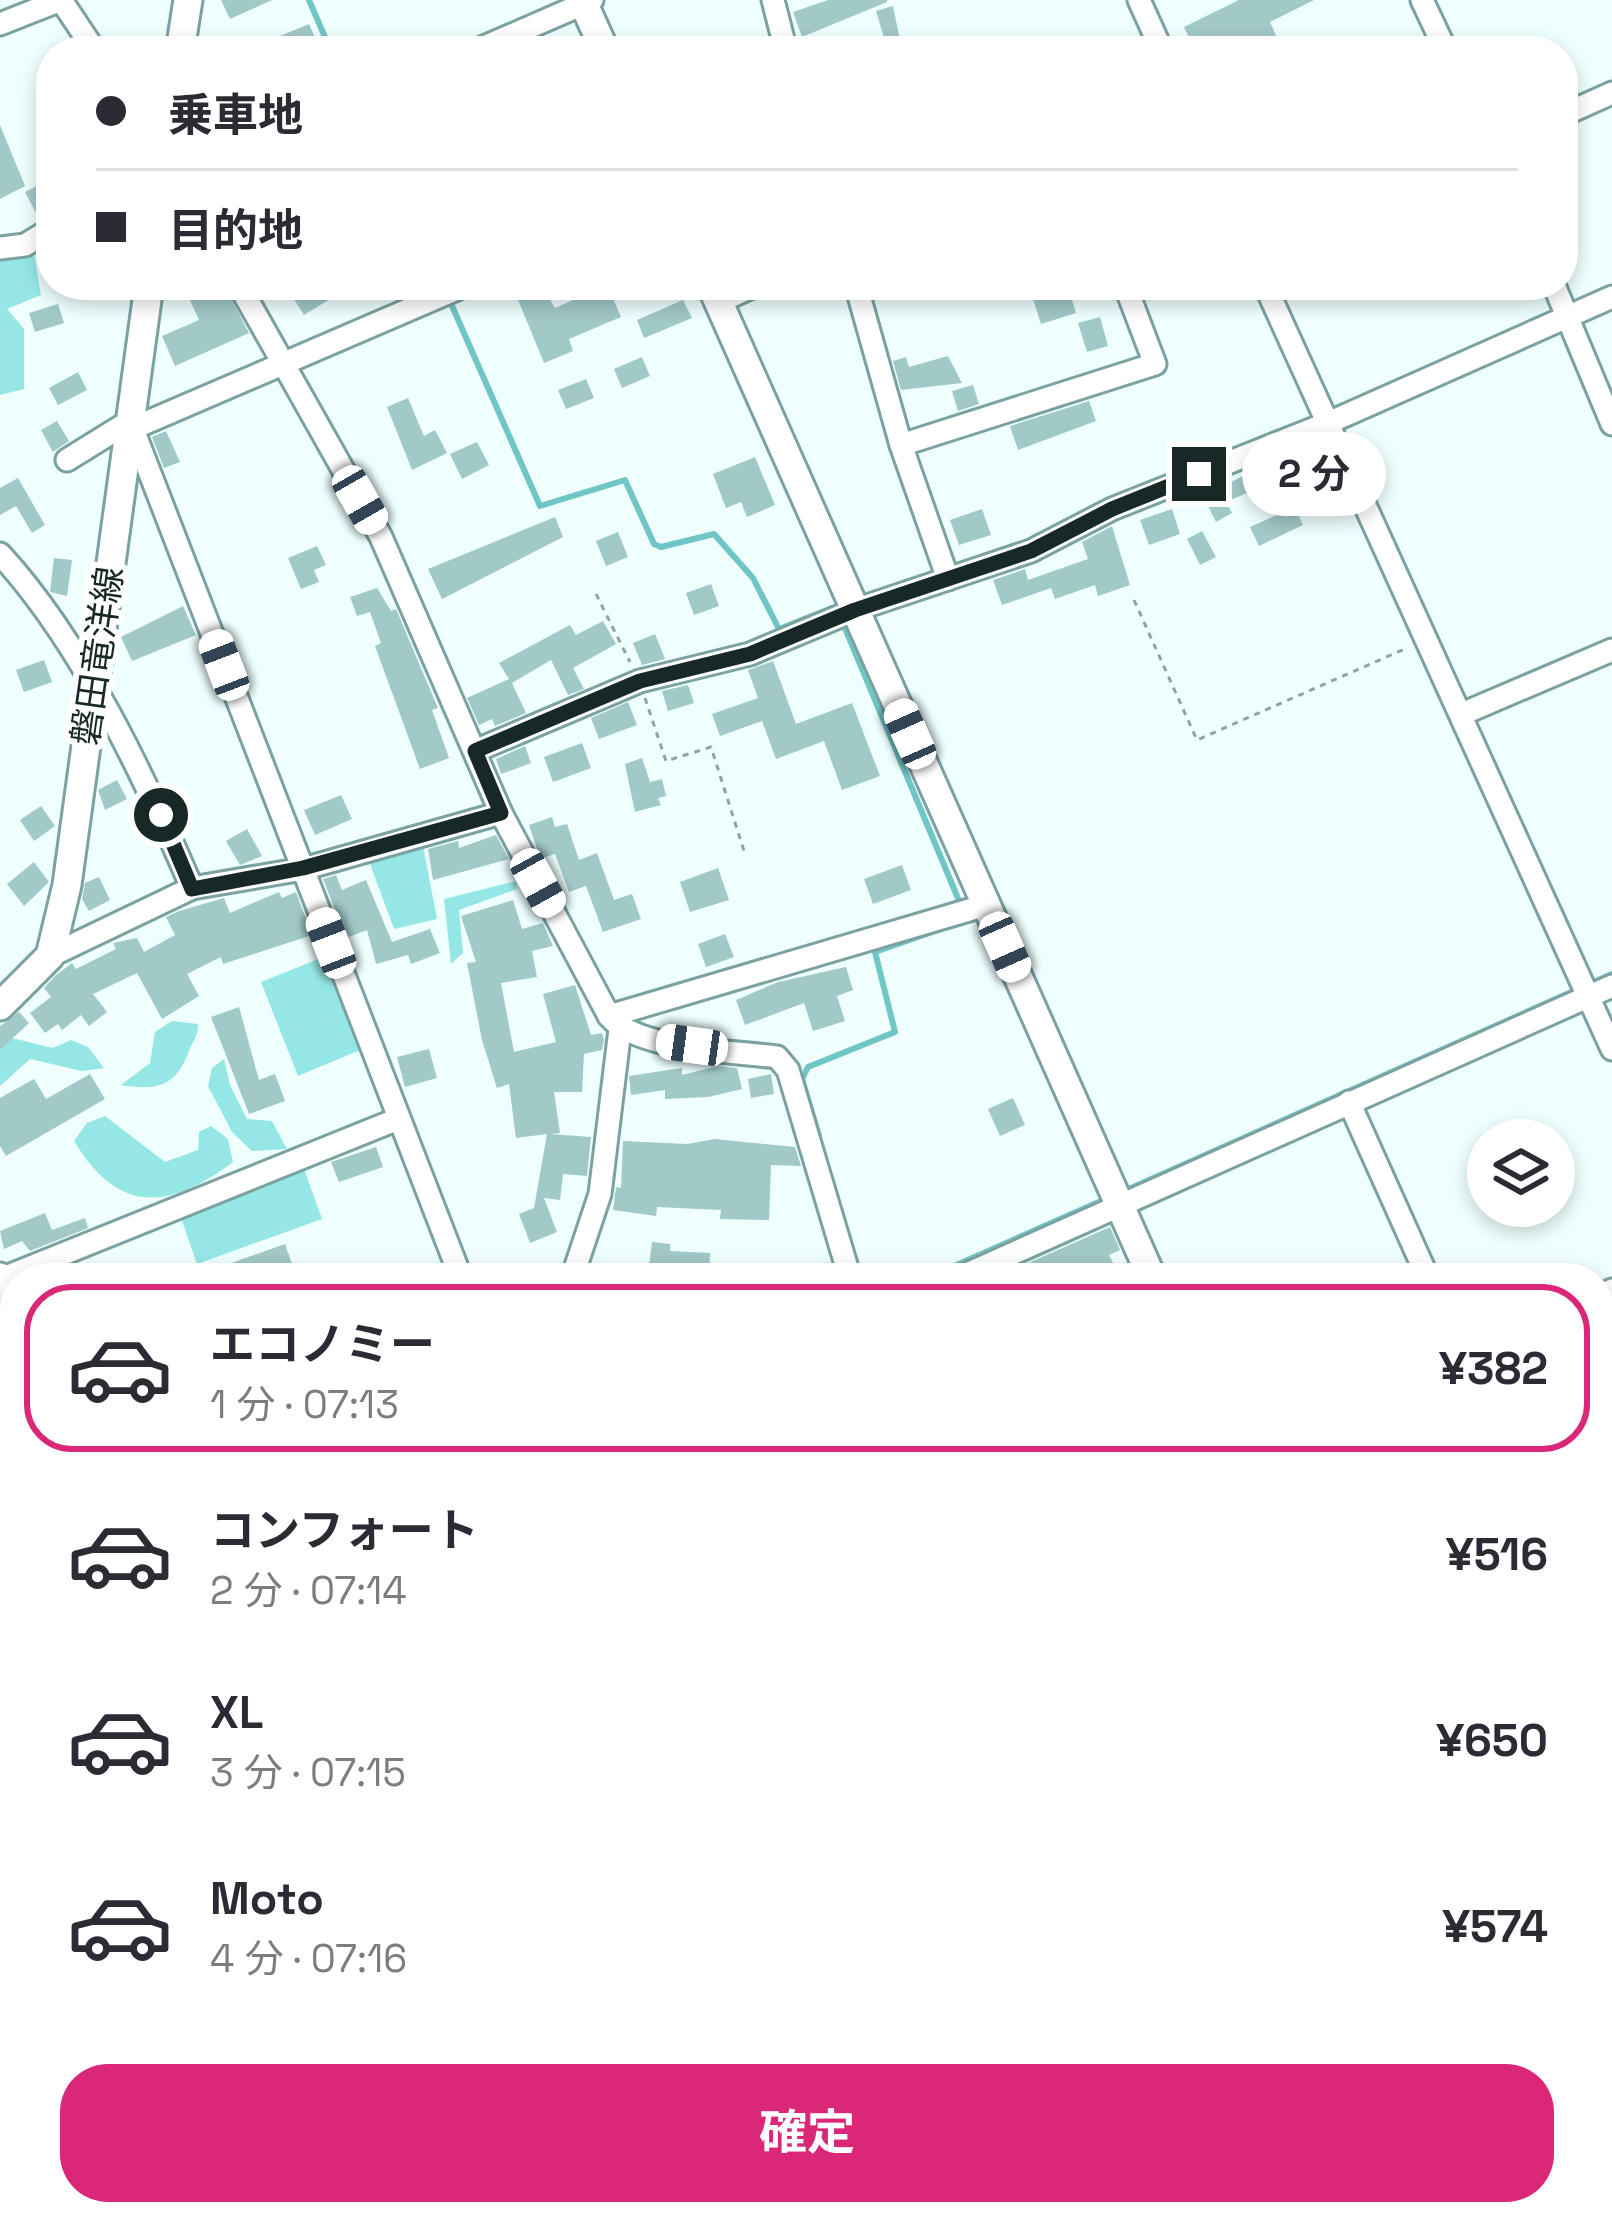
<!DOCTYPE html>
<html lang="ja">
<head>
<meta charset="utf-8">
<style>
  :root { --surface:#fff; --page:#f7f7f7; --text:#2b2b33; --muted:#7c7c81; --line:#e1e1e2; --accent:#db2777 }
  body { margin:0; font-family:"Space Grotesk","Noto Sans JP",sans-serif; background:var(--page); color:var(--text); height:100vh; display:flex; flex-direction:column; font-size:45px; white-space:nowrap }
  * { box-sizing:border-box; margin:0 }
  p { font-size:39px; color:var(--muted) }
  .icon { flex:none; width:66px; height:66px; fill:none; stroke:currentColor; stroke-width:2; stroke-linecap:round; stroke-linejoin:round }
  .map { position:relative; flex:1; overflow:hidden }
  .panel { position:absolute; left:0px; top:1263px; width:1614px; height:963px; display:flex; flex-direction:column; background:var(--surface); border-radius:48px 48px 0 0; box-shadow:0 6px 18px #0003 }
  .panel>* { flex:none }
  .hud { position:absolute; left:36px; top:36px; width:1542px; height:264px; border-radius:48px; box-shadow:0 6px 18px #0003; display:grid; align-content:center; height:264px; padding:0 60px; background:var(--surface) }
  .buttons { position:absolute; left:1467px; top:1119px; display:grid; gap:24px }
  .buttons a { display:grid; place-items:center; width:108px; height:108px; border-radius:50%; background:var(--surface); box-shadow:0 6px 18px #0003; font-size:60px }
  .end { position:absolute; width:54px; height:54px; margin:-27px; border:15px solid #182827; background:#fff; box-shadow:0 0 0 6px #fff }
  .from { border-radius:50% }
  .bubble { position:absolute; height:84px; border-radius:42px; background:var(--surface); box-shadow:0 6px 18px #0003; font-size:39px; font-weight:700; line-height:84px; text-align:center }
  .car { position:absolute; width:36px; height:72px; margin:-36px -18px; border-radius:15px; box-shadow:0 0 9px 3px #0007; background:linear-gradient(#fff 24%,#345 0 40%,#fff 0 76%,#345 0 86%,#fff 0) }
  .hud b { display:flex; align-items:center; gap:42px; height:114px; font-size:45px }
  .hud b+b { border-top:3px solid var(--line) }
  .hud i { width:30px; height:30px; background:var(--text) }
  ul { padding:21px 0 0; list-style:none }
  li { display:flex; align-items:center; gap:36px; height:168px; margin:0 24px 18px; padding:0 36px; border:6px solid transparent; border-radius:48px }
  li div { flex:1 }
  li b { display:block; font-size:45px }
  li em { font-style:normal; font-weight:700 }
  li.selected { border-color:var(--accent) }
  li>.icon { width:108px; height:108px; stroke-width:1.5 }
  .button { display:flex; gap:24px; margin-top:auto; padding:24px 60px }
  .button a { flex:1; height:138px; border-radius:48px; background:var(--accent); color:#fff; font-size:48px; font-weight:700; line-height:138px; text-align:center }
  .map>svg:first-child { display:block }
  .built { fill:#d5fefc }
  .green { fill:#95e7e6 }
  .lines { fill:none; stroke-linecap:round; stroke-linejoin:round }
  .stream { stroke:#6fc6c5; stroke-width:6 }
  .building { fill:#a1c9c8 }
  .lane-casing { stroke:#7ba2a1; stroke-width:16 }
  .street-casing { stroke:#7ba2a1; stroke-width:27 }
  .secondary-casing { stroke:#7ba2a1; stroke-width:33 }
  .path { stroke:#92a2a1; stroke-width:3; stroke-dasharray:6 6; stroke-linecap:butt }
  .lane { stroke:#fff; stroke-width:10 }
  .street { stroke:#fff; stroke-width:21 }
  .secondary { stroke:#fff; stroke-width:27 }
  .route { stroke:#182827; stroke-width:15 }
  .labels { text-anchor:middle; dominant-baseline:central; stroke-width:12; stroke-linejoin:round; paint-order:stroke }
  .street-label { font-size:36px; fill:#182827; stroke:#fff }
</style>
</head>
<body>
<div class="map">
<svg width="1612" height="2224" viewBox="0 0 1612 2224">
  <rect width="100%" height="100%" fill="#eefffe"/>
  <path class="built" d="M1038 2211H1548L1553 2224H1044Z"/>
  <g class="green">
    <path d="M32 241 41 295 7 309 24 329V389L0 395V243Z"/>
    <path d="M423 846 437 919 394 929 369 861Z"/>
    <path d="M516 881 517 889 459 910 463 953 451 964 444 899Z"/>
    <path d="M331 954 360 1050 298 1076 261 982Z"/>
    <path d="M172 1021 198 1024C198 1037 193 1040 189 1051 176 1086 158 1091 121 1085L150 1063 155 1032Z"/>
    <path d="M0 1035 53 1048 71 1040 88 1047 104 1068 82 1071 30 1059 0 1086Z"/>
    <path d="M224 1059 230 1085 247 1119 272 1121 287 1149 252 1151 232 1132 208 1086 212 1068Z"/>
    <path d="M105 1116 165 1162 198 1150 199 1132 211 1126 228 1139 233 1162C168 1211 118 1214 74 1141L87 1123Z"/>
    <path d="M303 1166 322 1219 197 1264 179 1212Z"/>
    <path d="M0 1485 15 1544V2052L0 1965Z"/>
    <path d="M0 1980C16 2076 16 2120 0 2217Z"/>
    <path d="M1139 2211H1481L1450 2224H1144Z"/>
  </g>
  <g class="lines">
    <g class="stream">
      <path d="M309 0 331 51"/>
      <path d="M449 299 540 506 625 480 654 544 661 547 714 534 753 578 779 629 832 608"/>
      <path d="M842 621 962 908"/>
      <path d="M819 1136 802 1079 808 1067 895 1032 875 952 938 930"/>
      <path d="M1122 1192 1612 974"/>
      <path d="M927 1278 1110 1197"/>
    </g>
  </g>
  <g class="building">
    <path d="M221 0H272L230 19Z"/>
    <path d="M828 0H887V2L802 37 793 12Z"/>
    <path d="M1239 0H1314L1270 22 1283 51H1196L1184 27Z"/>
    <path d="M893 6 899 35 904 51H888L876 11Z"/>
    <path d="M309 24 317 42 286 51 280 36Z"/>
    <path d="M0 125 25 186 0 199Z"/>
    <path d="M46 181 51 214 39 219 25 192Z"/>
    <path d="M183 285H224L249 333 175 366 162 336 199 320Z"/>
    <path d="M285 285H353L304 315Z"/>
    <path d="M512 285H541L555 308 607 285 621 317 569 339 573 351 544 363Z"/>
    <path d="M1068 287 1076 313 1041 324 1033 299Z"/>
    <path d="M683 300 692 318 644 338 637 320Z"/>
    <path d="M58 304 64 323 35 332 29 313Z"/>
    <path d="M1100 317 1108 346 1087 352 1078 323Z"/>
    <path d="M948 356 962 383 901 390 893 361 906 357 909 367Z"/>
    <path d="M642 357 650 376 622 388 614 369Z"/>
    <path d="M78 372 87 390 58 405 49 388Z"/>
    <path d="M586 379 594 398 566 409 558 390Z"/>
    <path d="M973 385 979 404 958 411 952 391Z"/>
    <path d="M408 398 424 436 435 430 447 453 412 470 387 407Z"/>
    <path d="M1089 401 1096 421 1018 450 1010 426Z"/>
    <path d="M57 421 69 441 53 452 41 430Z"/>
    <path d="M166 431 180 462 164 468 152 437Z"/>
    <path d="M477 442 489 465 462 479 450 454Z"/>
    <path d="M755 457 775 505 747 517 741 502 726 508 713 474Z"/>
    <path d="M1273 461 1282 478 1226 502 1232 513 1216 522 1203 496Z"/>
    <path d="M18 478 45 525 32 533 16 506 0 515V488Z"/>
    <path d="M1295 507 1303 525 1259 546 1250 527Z"/>
    <path d="M982 509 991 535 959 545 950 520Z"/>
    <path d="M1172 509 1180 534 1149 545 1140 520Z"/>
    <path d="M555 517 563 537 442 599 428 569Z"/>
    <path d="M1112 526 1130 585 1098 596 1095 585 1055 599 1051 588 1002 605 993 580 1025 569 1028 580 1088 559 1082 542Z"/>
    <path d="M1202 531 1216 557 1200 565 1187 539Z"/>
    <path d="M618 532 628 557 606 566 596 541Z"/>
    <path d="M317 546 326 565 314 570 319 582 301 589 288 558Z"/>
    <path d="M54 558 72 560 67 596 50 592Z"/>
    <path d="M711 584 719 606 694 615 686 593Z"/>
    <path d="M377 588 391 611 396 609 438 708 432 710 449 758 420 769 375 646 381 643 370 612 357 616 350 597Z"/>
    <path d="M183 606 196 635 132 661 121 637Z"/>
    <path d="M603 621 616 644 573 668 584 689 568 695 551 660 512 683 526 713 495 726 492 719 479 725 467 698 509 679 499 663 570 625 576 635Z"/>
    <path d="M655 634 665 659 642 665 633 643Z"/>
    <path d="M44 660 52 682 24 692 16 670Z"/>
    <path d="M773 661 796 724 852 703 880 776 842 790 824 741 776 759 762 721 720 736 712 714 758 698 748 670Z"/>
    <path d="M688 685 694 703 668 711 662 691Z"/>
    <path d="M628 702 637 725 599 739 591 718Z"/>
    <path d="M582 743 591 768 553 782 544 757Z"/>
    <path d="M525 746 531 763 501 774 496 759Z"/>
    <path d="M642 758 650 782 662 779 666 796 658 798 661 805 635 812 625 764Z"/>
    <path d="M117 780 127 799 105 810 98 790Z"/>
    <path d="M341 795 352 819 315 835 304 810Z"/>
    <path d="M41 806 55 826 34 841 20 820Z"/>
    <path d="M552 817 555 827 567 824 579 860 597 853 614 900 632 894 641 919 603 932 586 886 569 892 555 854 542 858 537 849 529 825Z"/>
    <path d="M247 829 262 856 240 865 226 841Z"/>
    <path d="M496 835 509 859 433 880 428 849 458 841 459 848Z"/>
    <path d="M34 862 49 882 24 906 7 884Z"/>
    <path d="M902 865 911 890 873 904 864 879Z"/>
    <path d="M718 868 729 900 690 912 680 882Z"/>
    <path d="M336 875 342 890 366 880 392 942 430 929 440 953 411 964 408 955 376 964 367 930 346 938 323 879Z"/>
    <path d="M99 877 110 900 89 911 82 899 85 883Z"/>
    <path d="M279 892 282 898 296 892 312 935 223 964 221 957 187 974 199 996 162 1019 137 973 93 994 107 1012 89 1026 81 1015 62 1030 58 1024 45 1033 30 1013 51 997 44 988 55 976 72 963 76 969 116 949 113 943 137 938 144 952 175 935 166 917 179 911 224 898 230 913Z"/>
    <path d="M513 900 522 929 543 923 553 946 532 951 537 977 501 983 514 1052 556 1042 543 994 575 985 591 1035 602 1033 604 1040 602 1050 584 1054 582 1092H554L560 1133 550 1134 591 1137 587 1176 563 1174 560 1200 544 1198 557 1232 530 1243 519 1214 534 1208 547 1134 516 1138 509 1084 497 1088 482 1040 467 963 476 962 461 916Z"/>
    <path d="M725 934 734 957 706 967 698 944Z"/>
    <path d="M846 967 853 990 837 996 845 1021 813 1031 804 1003 745 1025 736 1000 778 982Z"/>
    <path d="M239 1007 259 1080 275 1074 285 1101 249 1114 211 1017Z"/>
    <path d="M19 1012 29 1023 0 1050V1026Z"/>
    <path d="M429 1049 437 1078 405 1087 397 1057Z"/>
    <path d="M718 1066 737 1068 742 1089 708 1097 665 1099V1090L631 1095 629 1076 682 1068V1075Z"/>
    <path d="M90 1074 105 1099 6 1156 0 1146V1098L34 1079 46 1099Z"/>
    <path d="M771 1074 774 1094 751 1098 748 1079Z"/>
    <path d="M1013 1098 1025 1125 1000 1136 988 1109Z"/>
    <path d="M715 1139 795 1147 801 1166 771 1165 769 1220 720 1219 721 1210 657 1207 656 1216 613 1210 616 1187 621 1188 623 1141 687 1144Z"/>
    <path d="M376 1147 383 1167 339 1182 331 1162Z"/>
    <path d="M45 1213 52 1230 85 1218 88 1228 30 1251 22 1241 4 1249 0 1231Z"/>
    <path d="M1110 1227 1120 1250 1109 1255 1121 1278H1032L1026 1264Z"/>
    <path d="M652 1242 670 1244V1251L710 1253 709 1274H648Z"/>
    <path d="M285 1244 297 1278H196L195 1276Z"/>
    <path d="M15 1390V1459H13L0 1433V1395Z"/>
  </g>
  <g class="lines">
    <g class="lane-casing">
      <g id="lane">
        <path d="M0 1979 15 2072"/>
        <path d="M14 2224 15 2182"/>
      </g>
    </g>
    <g class="street-casing">
      <g id="street">
        <path d="M61 0 95 51"/>
        <path d="M773 0 786 51"/>
        <path d="M1139 0 1162 51"/>
        <path d="M1422 0 1446 51"/>
        <path d="M0 24 61 0"/>
        <path d="M475 51 592 0"/>
        <path d="M1563 115 1612 93"/>
        <path d="M0 248 25 245 51 229"/>
        <path d="M239 285 381 537 501 813 609 1016C637 1050 732 1051 777 1057L788 1070 850 1278"/>
        <path d="M856 285 901 445 948 579"/>
        <path d="M1265 285 1612 1049"/>
        <path d="M1554 285 1612 424"/>
        <path d="M719 302 756 285"/>
        <path d="M129 430 466 285"/>
        <path d="M134 432 461 1278"/>
        <path d="M901 445 1155 364 1125 285"/>
        <path d="M67 460 130 421"/>
        <path d="M0 554C82 643 145 778 192 888"/>
        <path d="M1462 714 1612 650"/>
        <path d="M475 751 640 681 750 654 855 610 1031 551 1112 509 1328 423 1612 297"/>
        <path d="M50 956 192 888 303 869 501 813"/>
        <path d="M609 1016 986 905"/>
        <path d="M1349 1102 1428 1278"/>
        <path d="M572 1278 600 1194 620 1029"/>
        <path d="M958 1278 1612 986"/>
        <path d="M1 1279 398 1119"/>
        <path d="M1599 1296 1612 1290"/>
        <path d="M0 1534 15 1601"/>
        <path d="M1599 1934 1612 1969"/>
        <path d="M119 2211 121 2224"/>
        <path d="M633 2211 640 2224"/>
        <path d="M833 2211 839 2224"/>
        <path d="M23 2224 30 2211"/>
        <path d="M298 2224 343 2211"/>
        <path d="M767 2224 799 2211"/>
      </g>
    </g>
    <g class="secondary-casing">
      <g id="secondary">
        <path d="M582 0 605 51"/>
        <path d="M180 51 188 0"/>
        <path d="M711 285 1152 1278"/>
        <path d="M0 1006 50 956 67 885 149 285"/>
        <path d="M0 1277 15 1312"/>
        <path d="M1599 1592 1612 1585"/>
        <path d="M0 1644 15 1717"/>
        <path d="M1599 2064 1612 2059"/>
        <path d="M79 2211 80 2224"/>
        <path d="M343 2211 347 2224"/>
        <path d="M1547 2211 1553 2224"/>
      </g>
    </g>
    <g class="path">
      <path d="M596 594 630 662"/>
      <path d="M1134 600 1197 740 1407 648"/>
      <path d="M645 698 666 761 711 747 745 854"/>
    </g>
    <use href="#lane" class="lane"/>
    <use href="#street" class="street"/>
    <use href="#secondary" class="secondary"/>
  </g>
  <g class="lines">
    <path class="route" d="M161 815 192 889 303 868 501 813 475 751 640 681 750 654 855 610 1031 551 1112 509 1199 474"/>
  </g>
  <g class="labels">
    <g class="street-label">
      <text transform="translate(98 656) rotate(-82)">磐田竜洋線</text>
    </g>
  </g>
</svg>
<div class="buttons">
<a><svg class="icon" aria-label="layers" viewBox="0 0 24 24"><path d="M12 4l9 5-9 5-9-5zM3 14l9 5 9-5"/></svg></a>
</div>
<i class="end from" style="left:161px;top:815px"></i>
<i class="end" style="left:1199px;top:474px"></i>
<div class="bubble" style="left:1242px;top:432px;width:144px">2 分</div>
<i class="car" style="left:360px;top:500px;rotate:150deg"></i>
<i class="car" style="left:224px;top:665px;rotate:339deg"></i>
<i class="car" style="left:910px;top:734px;rotate:336deg"></i>
<i class="car" style="left:538px;top:883px;rotate:151deg"></i>
<i class="car" style="left:331px;top:943px;rotate:339deg"></i>
<i class="car" style="left:1005px;top:947px;rotate:156deg"></i>
<i class="car" style="left:692px;top:1045px;rotate:278deg"></i>
<div class="hud">
<b><i class="from"></i>乗車地</b>
<b><i></i>目的地</b>
</div>
<section class="panel">
<ul>
<li class="selected"><svg class="icon" aria-label="car" viewBox="0 0 24 24"><path d="M5 17H2v-5l4-1 3-4h7l3 4 3 1v5h-3M9 17h6M6 11h13"/><circle cx="7" cy="17" r="2"/><circle cx="17" cy="17" r="2"/></svg><div><b>エコノミー</b><p>1 分 · 07:13</p></div><em>¥382</em></li>
<li><svg class="icon" aria-label="car" viewBox="0 0 24 24"><path d="M5 17H2v-5l4-1 3-4h7l3 4 3 1v5h-3M9 17h6M6 11h13"/><circle cx="7" cy="17" r="2"/><circle cx="17" cy="17" r="2"/></svg><div><b>コンフォート</b><p>2 分 · 07:14</p></div><em>¥516</em></li>
<li><svg class="icon" aria-label="car" viewBox="0 0 24 24"><path d="M5 17H2v-5l4-1 3-4h7l3 4 3 1v5h-3M9 17h6M6 11h13"/><circle cx="7" cy="17" r="2"/><circle cx="17" cy="17" r="2"/></svg><div><b>XL</b><p>3 分 · 07:15</p></div><em>¥650</em></li>
<li><svg class="icon" aria-label="car" viewBox="0 0 24 24"><path d="M5 17H2v-5l4-1 3-4h7l3 4 3 1v5h-3M9 17h6M6 11h13"/><circle cx="7" cy="17" r="2"/><circle cx="17" cy="17" r="2"/></svg><div><b>Moto</b><p>4 分 · 07:16</p></div><em>¥574</em></li>
</ul>
<div class="button"><a>確定</a></div>
</section>
</div>
</body>
</html>
